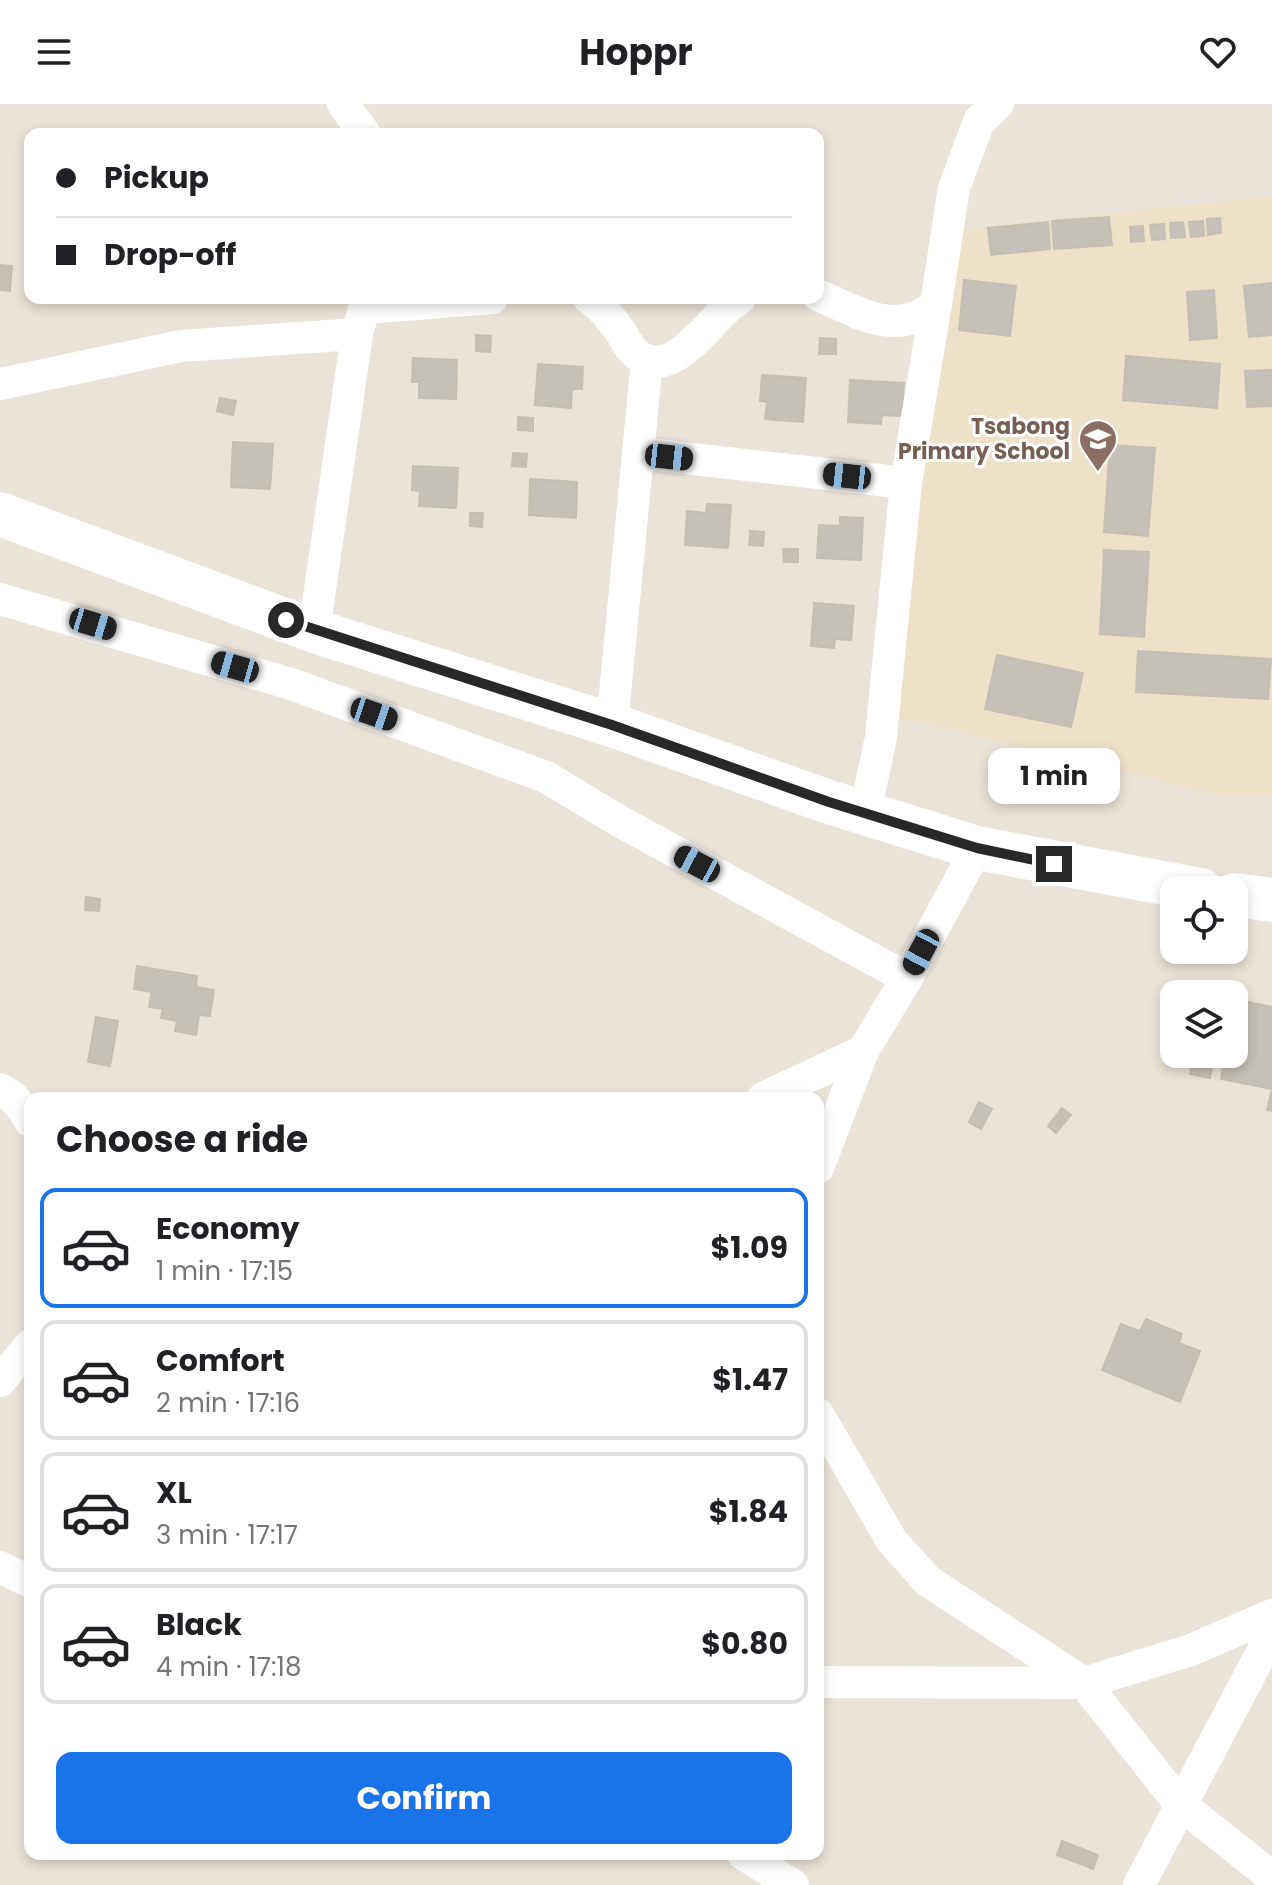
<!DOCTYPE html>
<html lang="en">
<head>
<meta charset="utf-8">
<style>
  :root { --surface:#fff; --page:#f6f6f6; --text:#202124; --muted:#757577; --line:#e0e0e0; --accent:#1a73e8 }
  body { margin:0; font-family:Poppins,sans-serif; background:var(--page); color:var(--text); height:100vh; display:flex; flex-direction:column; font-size:30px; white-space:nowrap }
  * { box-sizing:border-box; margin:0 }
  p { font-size:26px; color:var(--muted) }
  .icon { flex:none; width:44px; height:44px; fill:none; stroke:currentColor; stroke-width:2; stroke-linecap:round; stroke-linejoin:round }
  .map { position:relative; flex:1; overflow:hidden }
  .panel { position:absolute; left:24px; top:988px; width:800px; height:768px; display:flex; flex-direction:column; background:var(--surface); border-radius:16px; box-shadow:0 4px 12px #0003 }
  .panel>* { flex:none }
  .top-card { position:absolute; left:24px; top:24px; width:800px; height:176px; border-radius:16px; box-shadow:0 4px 12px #0003; display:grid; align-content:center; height:176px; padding:0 32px; background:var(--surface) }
  .controls { position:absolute; left:1160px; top:772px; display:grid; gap:16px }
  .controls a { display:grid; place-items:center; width:88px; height:88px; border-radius:16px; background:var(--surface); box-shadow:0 4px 12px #0003; font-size:40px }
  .end { position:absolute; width:36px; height:36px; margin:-18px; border:10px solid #282828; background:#fff; box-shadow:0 0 0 4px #fff }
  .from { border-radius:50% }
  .bubble { position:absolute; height:56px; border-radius:16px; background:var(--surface); box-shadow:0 4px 12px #0003; font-size:26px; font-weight:700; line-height:56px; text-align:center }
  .car { position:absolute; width:24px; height:48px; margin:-24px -12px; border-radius:10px; box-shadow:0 0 6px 2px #0007; background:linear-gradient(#222 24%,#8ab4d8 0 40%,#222 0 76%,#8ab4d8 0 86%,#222 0) }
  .top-card b { display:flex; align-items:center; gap:28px; height:76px; font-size:30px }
  .top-card b+b { border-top:2px solid var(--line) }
  .top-card i { width:20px; height:20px; background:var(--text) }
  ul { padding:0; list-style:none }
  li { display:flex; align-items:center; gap:24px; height:120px; margin:0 16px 12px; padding:0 16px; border:4px solid var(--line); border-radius:16px }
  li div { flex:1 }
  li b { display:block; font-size:30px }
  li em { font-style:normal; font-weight:700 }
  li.selected { border-color:var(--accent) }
  li>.icon { width:72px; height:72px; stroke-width:1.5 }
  h2 { padding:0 32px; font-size:36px; line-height:96px }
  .primary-button { display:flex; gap:16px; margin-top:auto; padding:16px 32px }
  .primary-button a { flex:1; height:92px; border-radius:16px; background:var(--accent); color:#fff; font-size:32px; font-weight:700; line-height:92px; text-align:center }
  header { display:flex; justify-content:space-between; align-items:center; height:104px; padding:0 32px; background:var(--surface); font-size:36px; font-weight:700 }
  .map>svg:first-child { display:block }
  .education { fill:#ede1c8 }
  .building { fill:#c5c1b8; stroke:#c5bfb3; stroke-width:2 }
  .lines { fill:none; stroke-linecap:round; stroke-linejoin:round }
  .street { stroke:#fff; stroke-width:32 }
  .secondary { stroke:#fff; stroke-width:44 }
  .route { stroke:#282828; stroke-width:10 }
  .labels { text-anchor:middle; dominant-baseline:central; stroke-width:6; stroke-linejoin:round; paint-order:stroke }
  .education-label { font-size:22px; font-weight:bold; fill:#785e54; stroke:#fff; text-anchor:end }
</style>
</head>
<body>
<header><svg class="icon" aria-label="menu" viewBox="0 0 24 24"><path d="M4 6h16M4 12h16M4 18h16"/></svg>Hoppr<svg class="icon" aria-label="heart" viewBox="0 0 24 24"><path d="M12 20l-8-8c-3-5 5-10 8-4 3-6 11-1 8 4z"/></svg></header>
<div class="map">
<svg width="1272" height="1781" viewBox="0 0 1272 1781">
  <rect width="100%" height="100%" fill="#eae3d9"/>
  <path class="education" d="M1272 92V692L1217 691 893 612 956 126Z"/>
  <g class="building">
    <path d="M1109 113 1112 141 1054 145 1052 117Z"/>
    <path d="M1220 114 1221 129 1208 131 1207 115Z"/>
    <path d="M1203 117 1204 132 1191 133 1189 118Z"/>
    <path d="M1048 118 1050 145 991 151 988 124Z"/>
    <path d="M1183 118 1185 133 1171 134 1170 119Z"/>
    <path d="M1164 120 1165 135 1152 136 1150 121Z"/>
    <path d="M1143 122 1144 137 1131 138 1130 123Z"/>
    <path d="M0 161 12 162 10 187 0 186Z"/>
    <path d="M964 176 1016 182 1010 232 959 226Z"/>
    <path d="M1272 179V231L1249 233 1244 182Z"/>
    <path d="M1214 186 1217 234 1190 236 1187 188Z"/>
    <path d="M476 231 491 232 490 248 476 247Z"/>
    <path d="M820 234 836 235V250H819Z"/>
    <path d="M1126 252 1220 260 1217 304 1123 296Z"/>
    <path d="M413 254 457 256 456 295 419 294V278H412Z"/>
    <path d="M538 260 583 263 582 285H572L571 304 535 301Z"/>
    <path d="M1272 266V302L1247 303 1245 267Z"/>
    <path d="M762 271 806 274 803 318 765 315 767 298 760 297Z"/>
    <path d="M850 276 904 279 902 312 882 311 881 320 848 318Z"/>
    <path d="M220 294 236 297 233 311 217 307Z"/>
    <path d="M518 313 533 314V327L518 326Z"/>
    <path d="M233 338 273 340 270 385 231 383Z"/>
    <path d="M1110 341 1155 344 1148 432 1104 428Z"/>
    <path d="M513 349 527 350 526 363 512 362Z"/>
    <path d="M413 362 458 364 456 404 419 402 420 387 412 386Z"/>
    <path d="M530 375 577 378 576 414 529 411Z"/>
    <path d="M707 400 731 401 728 444 685 441 687 407 706 409Z"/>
    <path d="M470 409H483L482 423 470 422Z"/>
    <path d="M840 413 863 414 861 456 817 454 819 421 840 422Z"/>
    <path d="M750 427 764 428 763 442 749 441Z"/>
    <path d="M783 445H798V458H784Z"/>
    <path d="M1104 446 1149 448 1144 533 1100 530Z"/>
    <path d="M814 499 854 502 851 536 835 535 834 544 811 542Z"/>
    <path d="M1138 547 1271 555 1268 595 1136 588Z"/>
    <path d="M997 551 1083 569 1071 623 985 605Z"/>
    <path d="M86 793 100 795 99 807 85 806Z"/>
    <path d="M137 862 155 865 152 888 134 885Z"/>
    <path d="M155 865 197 872 196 883 214 886 210 912 199 911 196 931 175 927 177 917 161 914 163 905 149 903Z"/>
    <path d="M1234 895 1272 903V1007L1267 1006 1272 985 1221 975 1225 951 1218 950H1234Z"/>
    <path d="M96 913 118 917 110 962 88 958Z"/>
    <path d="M1193 950H1215L1210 974 1190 970Z"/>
    <path d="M979 998 992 1005 981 1025 969 1018Z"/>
    <path d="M1062 1004 1071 1011 1056 1029 1048 1022Z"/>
    <path d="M1146 1215 1182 1230 1179 1239 1200 1247 1180 1298 1102 1266 1121 1220 1140 1227Z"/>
    <path d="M1062 1737 1098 1751 1093 1765 1057 1751Z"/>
  </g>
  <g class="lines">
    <g class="street">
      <path d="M343 0 365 30"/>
      <path d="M818 191C857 208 899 235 936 200L954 84 979 17 998 0"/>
      <path d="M589 194C603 204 612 215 622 230 626 237 630 245 636 250 674 281 711 211 740 194"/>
      <path d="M365 204 492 194"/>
      <path d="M0 280 181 242 357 230"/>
      <path d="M640 349 906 379"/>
      <path d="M0 495 291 580 546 673 619 717 907 874"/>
      <path d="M314 527 357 230 367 194"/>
      <path d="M612 621 647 256"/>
      <path d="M865 709 881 633 906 379 936 200"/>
      <path d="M0 985C14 990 23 1005 30 1017"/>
      <path d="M763 994 863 947"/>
      <path d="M818 1064 863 947 907 874 977 744"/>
      <path d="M0 1277 30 1241"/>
      <path d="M818 1310 892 1437 928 1477 1084 1579 1180 1700 1272 1773"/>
      <path d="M0 1463 30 1478"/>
      <path d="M818 1578 1084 1579 1191 1546 1272 1511"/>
      <path d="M743 1750 793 1781"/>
      <path d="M1139 1781 1272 1529"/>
    </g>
    <g class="secondary">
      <path d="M0 410 314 527 612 621 829 698 977 744 1201 786"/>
      <path d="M1234 791 1272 796"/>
    </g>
  </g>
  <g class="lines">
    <path class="route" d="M286 516 612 621 829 698 977 744 1054 760"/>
  </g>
  <defs>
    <g id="school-pin" transform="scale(2)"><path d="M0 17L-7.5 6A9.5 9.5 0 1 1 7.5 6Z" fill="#8d6e63" stroke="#fff"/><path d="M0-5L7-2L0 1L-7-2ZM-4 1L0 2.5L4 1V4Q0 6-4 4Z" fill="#fff"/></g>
  </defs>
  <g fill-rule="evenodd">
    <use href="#school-pin" x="1098" y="335"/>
  </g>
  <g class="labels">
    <g class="education-label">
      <text x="1070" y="322">Tsabong<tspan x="1070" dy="25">Primary School</tspan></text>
    </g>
  </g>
</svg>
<div class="controls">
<a><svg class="icon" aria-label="locate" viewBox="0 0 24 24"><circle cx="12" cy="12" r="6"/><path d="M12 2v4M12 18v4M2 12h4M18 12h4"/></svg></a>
<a><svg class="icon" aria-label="layers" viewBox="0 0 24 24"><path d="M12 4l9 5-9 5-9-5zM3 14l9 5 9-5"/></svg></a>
</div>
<i class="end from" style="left:286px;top:516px"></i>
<i class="end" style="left:1054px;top:760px"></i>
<div class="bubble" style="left:988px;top:644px;width:132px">1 min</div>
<i class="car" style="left:669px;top:353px;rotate:96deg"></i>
<i class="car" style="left:847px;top:372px;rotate:276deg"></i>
<i class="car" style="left:93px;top:520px;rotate:107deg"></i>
<i class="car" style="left:235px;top:563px;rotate:286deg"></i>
<i class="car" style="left:374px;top:610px;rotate:109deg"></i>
<i class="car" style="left:697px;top:760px;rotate:298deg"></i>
<i class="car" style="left:921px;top:848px;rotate:208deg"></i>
<div class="top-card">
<b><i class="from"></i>Pickup</b>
<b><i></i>Drop-off</b>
</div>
<section class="panel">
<h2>Choose a ride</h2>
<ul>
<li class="selected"><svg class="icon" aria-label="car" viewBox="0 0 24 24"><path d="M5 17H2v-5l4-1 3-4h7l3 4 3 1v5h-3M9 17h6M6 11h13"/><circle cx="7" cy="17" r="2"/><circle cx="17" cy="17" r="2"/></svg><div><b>Economy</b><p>1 min · 17:15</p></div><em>$1.09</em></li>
<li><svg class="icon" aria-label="car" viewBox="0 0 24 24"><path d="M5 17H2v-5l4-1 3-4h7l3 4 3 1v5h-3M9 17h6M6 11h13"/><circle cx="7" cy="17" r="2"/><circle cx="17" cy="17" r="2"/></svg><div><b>Comfort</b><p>2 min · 17:16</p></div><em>$1.47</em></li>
<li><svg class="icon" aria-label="car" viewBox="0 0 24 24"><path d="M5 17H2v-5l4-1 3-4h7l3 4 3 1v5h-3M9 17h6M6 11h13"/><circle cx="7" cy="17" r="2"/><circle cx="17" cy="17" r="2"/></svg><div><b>XL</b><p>3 min · 17:17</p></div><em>$1.84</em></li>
<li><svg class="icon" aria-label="car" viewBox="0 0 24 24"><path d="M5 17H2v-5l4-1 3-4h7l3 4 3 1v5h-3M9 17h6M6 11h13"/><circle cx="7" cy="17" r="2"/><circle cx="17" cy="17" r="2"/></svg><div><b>Black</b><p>4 min · 17:18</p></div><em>$0.80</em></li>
</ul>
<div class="primary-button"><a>Confirm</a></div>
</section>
</div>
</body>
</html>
